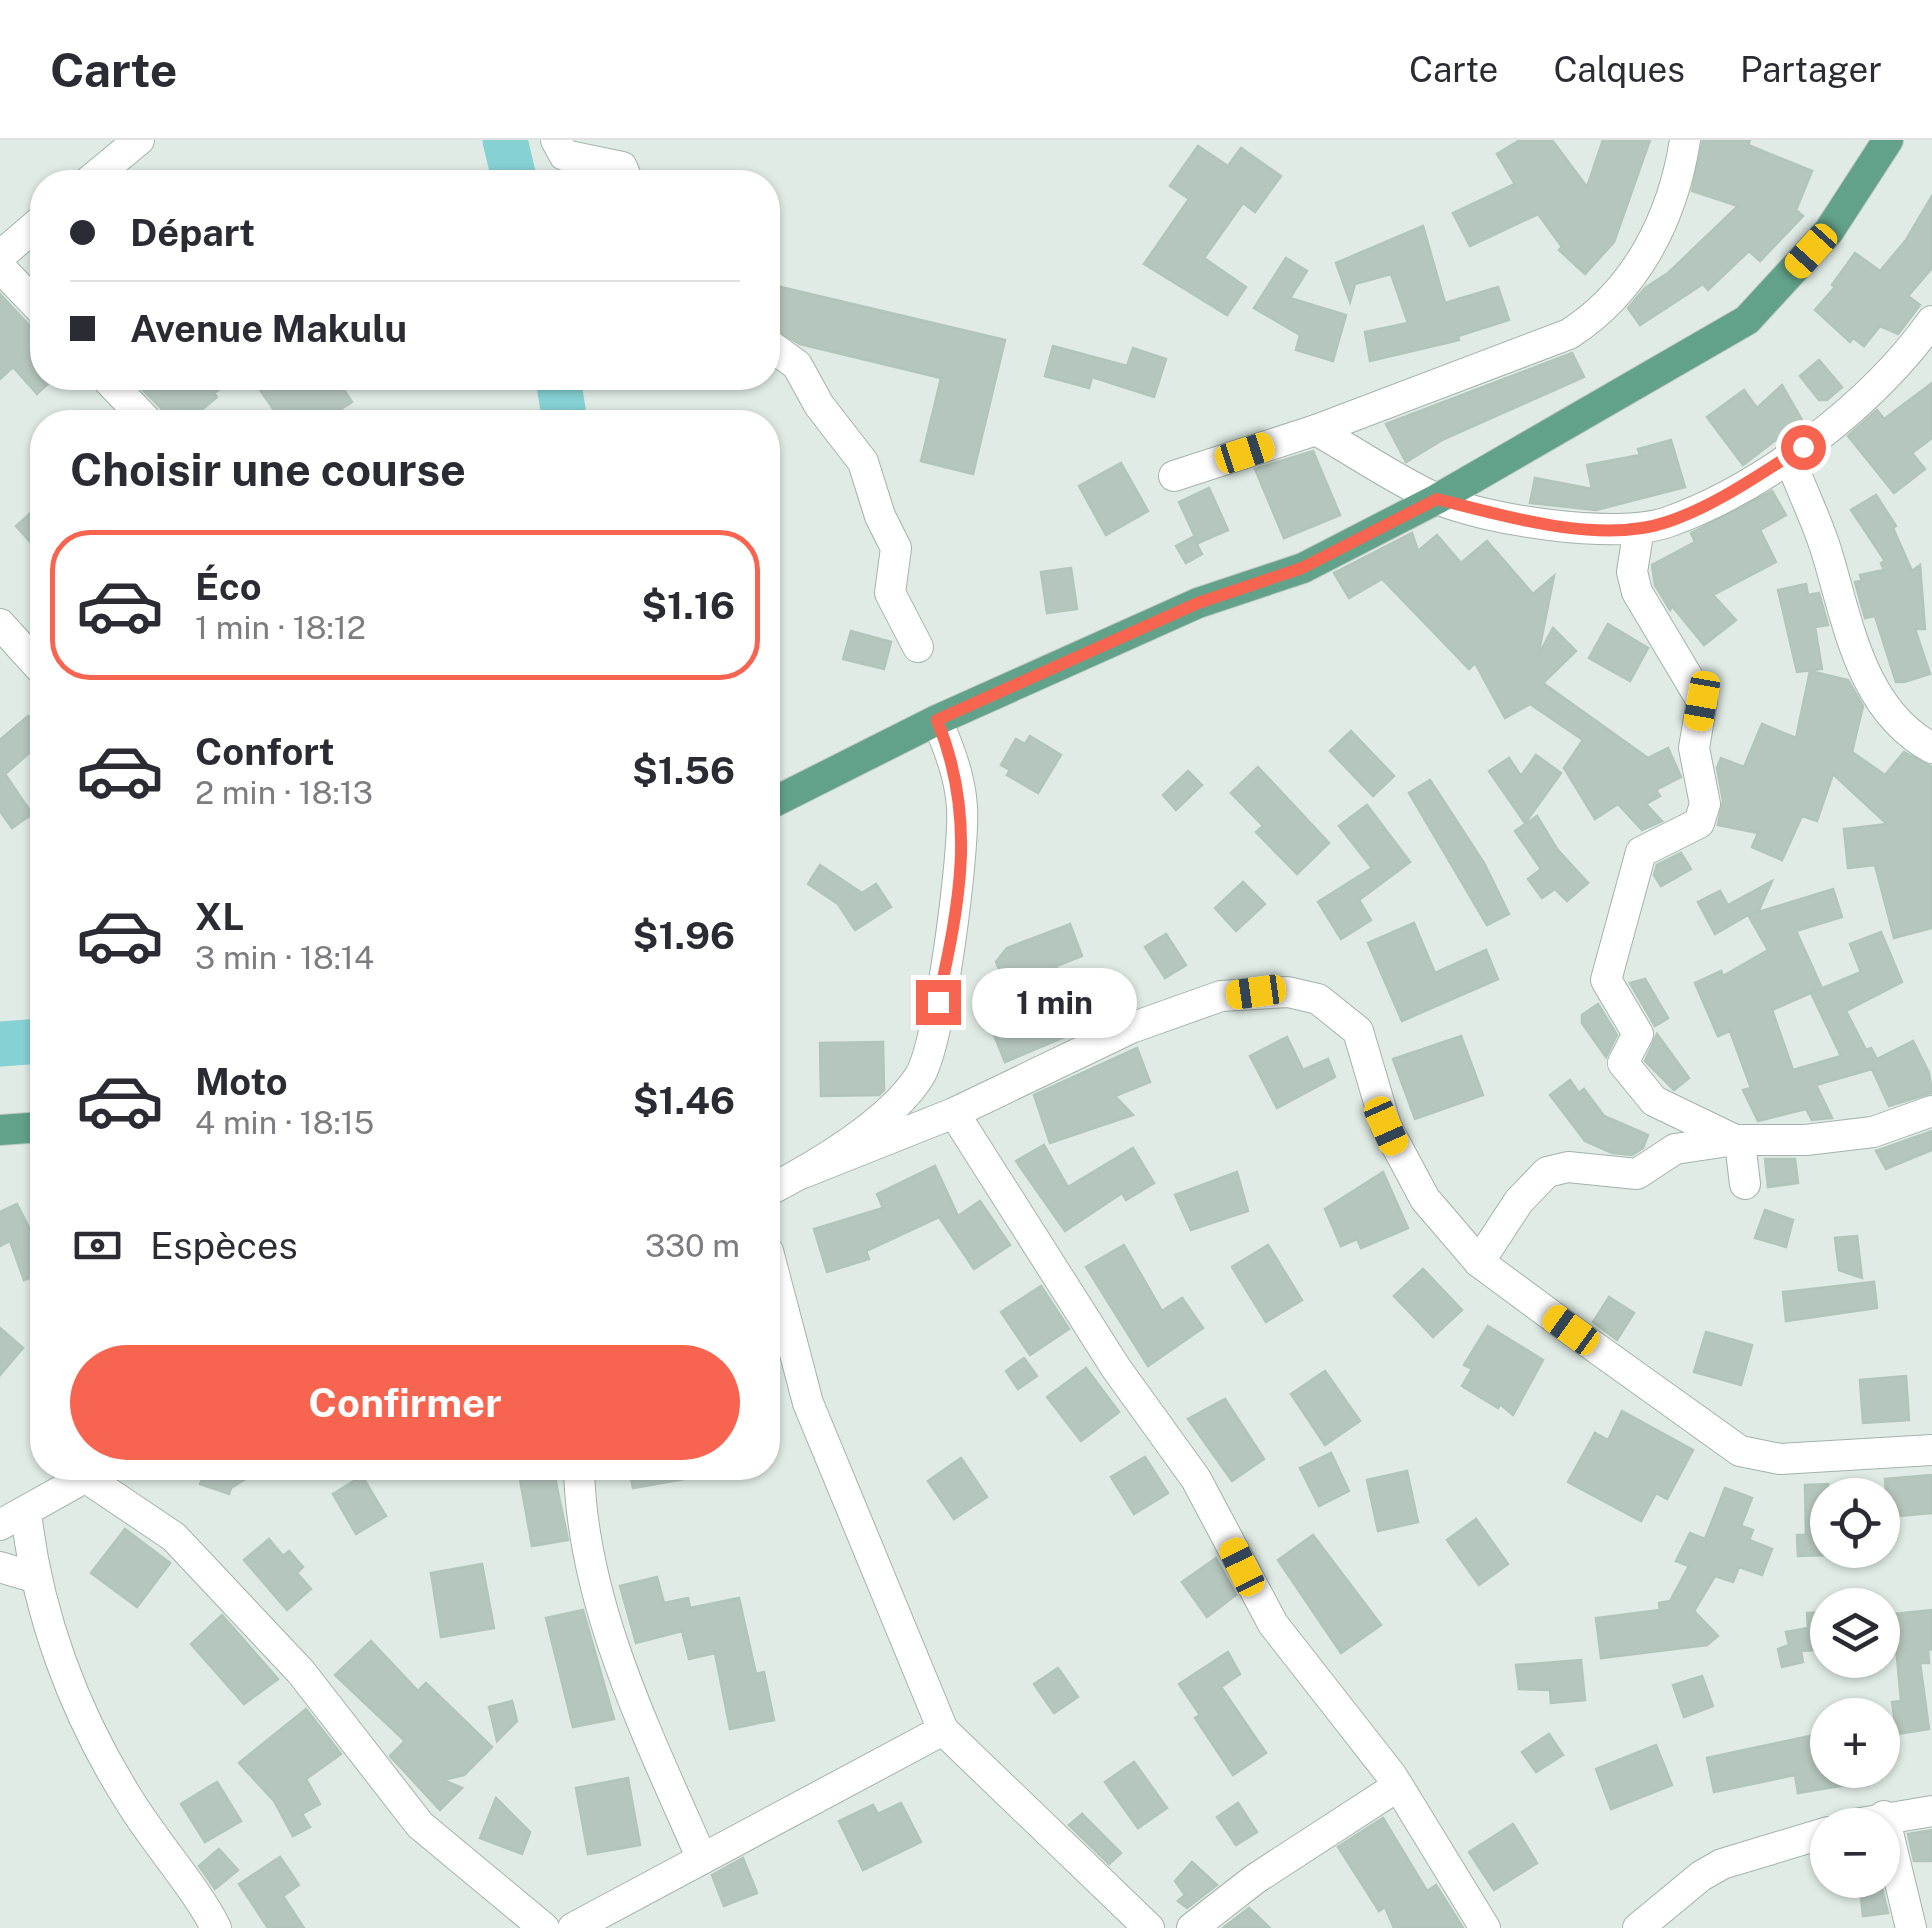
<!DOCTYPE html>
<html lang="fr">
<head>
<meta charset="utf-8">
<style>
  :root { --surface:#fff; --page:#f7f7f7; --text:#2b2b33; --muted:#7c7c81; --line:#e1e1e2; --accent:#f76551 }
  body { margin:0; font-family:"Public Sans",sans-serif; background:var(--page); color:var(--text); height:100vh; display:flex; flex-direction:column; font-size:38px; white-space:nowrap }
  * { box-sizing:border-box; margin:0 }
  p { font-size:32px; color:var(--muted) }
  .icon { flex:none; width:55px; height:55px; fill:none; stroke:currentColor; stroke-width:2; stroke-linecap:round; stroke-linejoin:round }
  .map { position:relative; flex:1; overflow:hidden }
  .panel { position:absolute; left:30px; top:270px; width:750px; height:1070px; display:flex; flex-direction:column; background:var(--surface); border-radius:40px; box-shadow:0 2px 8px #0004 }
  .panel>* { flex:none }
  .guide { position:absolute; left:30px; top:30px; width:750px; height:220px; border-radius:40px; box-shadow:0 2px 8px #0004; display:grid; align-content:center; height:220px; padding:0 40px; background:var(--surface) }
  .controls { position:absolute; left:1810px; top:1338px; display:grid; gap:20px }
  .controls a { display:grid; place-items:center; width:90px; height:90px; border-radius:50%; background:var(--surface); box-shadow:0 2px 8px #0004; font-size:50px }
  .end { position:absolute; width:45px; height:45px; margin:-22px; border:12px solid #f76551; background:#fff; box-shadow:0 0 0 5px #fff }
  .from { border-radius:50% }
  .bubble { position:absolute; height:70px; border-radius:35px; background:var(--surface); box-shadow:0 2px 8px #0004; font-size:32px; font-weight:700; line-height:70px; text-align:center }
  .car { position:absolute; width:30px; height:60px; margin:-30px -15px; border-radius:12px; box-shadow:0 0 8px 2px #0007; background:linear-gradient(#f5c518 24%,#345 0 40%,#f5c518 0 76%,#345 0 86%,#f5c518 0) }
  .guide b { display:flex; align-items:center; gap:35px; height:95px; font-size:38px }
  .guide b+b { border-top:2px solid var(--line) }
  .guide i { width:25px; height:25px; background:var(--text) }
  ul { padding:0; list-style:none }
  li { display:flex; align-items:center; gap:30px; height:150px; margin:0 20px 15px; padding:0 20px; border:5px solid transparent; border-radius:40px }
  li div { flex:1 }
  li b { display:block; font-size:38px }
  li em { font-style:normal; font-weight:700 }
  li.selected { border-color:var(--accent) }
  li>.icon { width:90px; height:90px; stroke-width:1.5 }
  h2 { padding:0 40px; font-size:45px; line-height:120px }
  .pay { display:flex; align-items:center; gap:25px; height:110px; padding:0 40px; font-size:38px }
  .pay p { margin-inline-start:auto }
  .action { display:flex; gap:20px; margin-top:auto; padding:20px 40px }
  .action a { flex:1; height:115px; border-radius:60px; background:var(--accent); color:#fff; font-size:40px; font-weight:700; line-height:115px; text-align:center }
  header { display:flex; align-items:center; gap:60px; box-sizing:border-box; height:140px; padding:0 50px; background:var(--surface); border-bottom:2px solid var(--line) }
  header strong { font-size:48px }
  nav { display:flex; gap:55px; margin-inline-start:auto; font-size:35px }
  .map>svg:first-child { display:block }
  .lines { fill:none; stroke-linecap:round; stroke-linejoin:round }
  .river { stroke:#85d1d3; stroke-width:45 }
  .building { fill:#b5c6bd; stroke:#b2c5ba; stroke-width:2.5 }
  .minor-casing { stroke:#a2b3ab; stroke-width:32 }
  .major-casing { stroke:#c1c8c5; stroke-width:32 }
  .minor { stroke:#fff; stroke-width:30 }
  .major { stroke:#62a28a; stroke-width:30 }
  .route { stroke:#f76551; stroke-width:12 }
</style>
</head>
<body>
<header>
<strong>Carte</strong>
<nav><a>Carte</a><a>Calques</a><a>Partager</a></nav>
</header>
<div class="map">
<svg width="1932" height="1788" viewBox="0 0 1932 1788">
  <rect width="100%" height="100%" fill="#dfebe4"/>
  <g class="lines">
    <g class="river">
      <path d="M505 0 515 42"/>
      <path d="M558 238 565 282"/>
      <path d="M0 904 42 901"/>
    </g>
  </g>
  <g class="building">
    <path d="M1520 0H1552L1587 47 1603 0H1650L1614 102 1585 134 1559 110 1562 107 1538 74 1470 106 1453 73 1515 44 1497 14Z"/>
    <path d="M1703 0H1750L1748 5 1812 31 1796 70 1803 76 1760 121 1749 111 1708 150 1703 144 1640 185 1628 168 1645 148 1668 133 1738 66 1692 51Z"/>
    <path d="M1198 6 1228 26 1241 8 1281 36 1255 72 1243 63 1204 118 1246 147 1227 175 1144 124 1189 59 1170 46Z"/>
    <path d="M1932 56V128L1908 156 1920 165 1898 194 1880 186 1864 206 1853 198 1850 202 1815 170 1835 147 1832 145 1855 113 1880 131 1906 100Z"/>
    <path d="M1423 86 1445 163 1498 147 1509 180 1458 196 1459 200 1370 221 1365 192 1408 183 1391 134 1355 144 1350 162 1336 123Z"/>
    <path d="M1286 118 1307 131 1290 158 1346 175 1333 221 1296 210 1300 195 1254 168Z"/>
    <path d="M768 144 1005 200 973 334 921 321 941 238 800 204 768 186Z"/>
    <path d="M0 154 42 199V238L53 239 37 254 13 227 0 239Z"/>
    <path d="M1053 206 1127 226 1133 208 1166 219 1154 257 1092 237 1089 248 1045 236Z"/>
    <path d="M1572 213 1584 237 1444 299 1406 322 1386 284Z"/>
    <path d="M1819 220 1842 247 1827 260H1819L1800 236Z"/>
    <path d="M131 238H238L214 253 217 257 187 282H166L162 269Z"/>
    <path d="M252 238H336L352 262 321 282H282Z"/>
    <path d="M1932 243V298L1912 313 1925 329 1894 353 1848 296 1877 270 1884 279Z"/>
    <path d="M1782 245 1802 280 1743 325 1707 277 1744 250 1757 268Z"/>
    <path d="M1671 300 1685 347 1596 370 1530 363 1535 338 1592 349 1587 325 1640 315 1638 309Z"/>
    <path d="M1313 311 1340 375 1284 398 1255 329Z"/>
    <path d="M1121 323 1148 371 1106 395 1079 346Z"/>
    <path d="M1209 348 1228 390 1198 403 1179 362Z"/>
    <path d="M1772 351 1786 375 1760 390 1776 422 1713 455 1736 480 1704 505 1672 466 1670 470 1655 445 1652 425 1695 402 1691 393Z"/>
    <path d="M1876 355 1896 386 1893 388 1912 431 1920 425 1925 489H1915L1930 534 1904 542H1896L1875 476 1865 478 1855 442 1862 441 1860 435 1884 430 1881 423 1885 421 1851 370Z"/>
    <path d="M42 363V415L16 386Z"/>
    <path d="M1412 393 1418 411 1437 395 1461 423 1487 401 1533 454 1554 436 1538 516 1553 488 1576 511 1543 543 1648 618 1668 608 1681 637 1656 650 1660 656 1646 664 1662 681 1642 690 1618 664 1595 679 1564 628 1583 600 1530 564 1505 578 1475 523 1469 529 1382 439 1349 458 1334 433Z"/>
    <path d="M1193 397 1202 414 1186 423 1176 406Z"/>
    <path d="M1071 428 1077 469 1047 473 1041 432Z"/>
    <path d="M1806 444 1808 455 1819 453 1828 485 1815 487 1822 529 1797 532 1778 450Z"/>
    <path d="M1608 484 1648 508 1630 541 1589 518Z"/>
    <path d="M851 491 891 502 884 529 843 519Z"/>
    <path d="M1810 531 1848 540 1863 566 1852 612 1885 635 1904 612 1932 627V788L1894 798 1875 725 1848 728 1844 689 1887 684 1833 634 1817 681 1802 676 1782 720 1752 707 1758 693 1718 685 1723 661 1717 628 1721 618 1744 627 1762 584 1796 598Z"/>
    <path d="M28 576 42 594V602L5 634 32 674 12 688 0 671V600Z"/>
    <path d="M1351 591 1394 636 1373 656 1330 611Z"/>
    <path d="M1030 596 1061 615 1038 653 1007 635 1010 630 1001 625 1016 599 1025 604Z"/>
    <path d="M1536 615 1561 633 1525 683 1489 631 1509 618 1521 636Z"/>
    <path d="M1258 627 1329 703 1297 734 1256 692 1263 686 1231 653Z"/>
    <path d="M1188 631 1202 645 1176 670 1163 655Z"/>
    <path d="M1430 640 1484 723 1509 774 1487 785 1409 653Z"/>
    <path d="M1367 665 1410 722 1359 760 1371 780 1341 799 1318 762 1372 728 1339 686Z"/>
    <path d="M1537 676 1557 709 1588 743 1567 761 1555 749 1542 758 1528 739 1541 729 1515 691Z"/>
    <path d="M1681 713 1691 729 1661 746 1654 735 1657 725Z"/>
    <path d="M820 725 862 753 876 744 891 767 855 790 838 764 808 744Z"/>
    <path d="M1772 741 1759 770 1749 775 1833 749 1842 777 1796 791 1822 848 1772 870 1793 930 1841 916 1811 853 1861 832 1850 804 1881 792 1902 842 1846 871 1866 910 1871 908 1877 919 1913 901 1929 933 1932 953 1889 966 1872 929 1816 945 1832 978 1812 980 1806 969 1758 981 1743 950 1751 948 1730 891 1718 896 1695 843 1721 831 1723 836 1768 810 1748 775 1715 794 1698 762 1720 751 1728 765Z"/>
    <path d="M1243 742 1265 764 1236 791 1215 768Z"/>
    <path d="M1414 783 1435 833 1486 810 1498 839 1402 881 1368 803Z"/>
    <path d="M1070 784 1082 816 1056 826 1091 886 1005 922 988 880 1016 868 996 822 1007 808Z"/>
    <path d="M1166 794 1186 825 1165 838 1145 807Z"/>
    <path d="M1645 839 1668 878 1655 886 1630 843Z"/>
    <path d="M1598 864 1617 895 1606 917 1582 883V875Z"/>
    <path d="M1657 894 1689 938 1674 950 1645 921Z"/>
    <path d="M1461 896 1483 955 1415 979 1393 919Z"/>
    <path d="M1287 897 1303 930 1328 919 1335 937 1277 968 1250 916Z"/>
    <path d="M883 902 884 950 879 955 821 956 820 903Z"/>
    <path d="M1137 908 1150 942 1115 956 1133 975 1050 1003 1034 955Z"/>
    <path d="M1570 940 1579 953 1584 949 1604 976 1648 995 1643 1008 1632 1015 1612 1013 1585 1001 1550 955Z"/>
    <path d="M1932 991V1010L1886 1029 1876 1011Z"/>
    <path d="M1044 1005 1068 1047 1133 1008 1154 1043 1126 1060 1122 1053 1065 1091 1016 1021Z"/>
    <path d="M1765 1019H1795L1798 1043 1768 1047Z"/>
    <path d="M935 1026 958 1076 980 1061 1010 1105 974 1129 939 1077 866 1111 869 1119 827 1132 814 1089 883 1068 877 1054Z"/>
    <path d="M1237 1032 1248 1071 1191 1090 1175 1055Z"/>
    <path d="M1383 1032 1408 1088 1361 1108 1357 1099 1341 1106 1325 1069Z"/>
    <path d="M17 1064 42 1113V1133L24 1140 10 1101 0 1106V1072Z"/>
    <path d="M1765 1070 1793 1080 1786 1107 1755 1098Z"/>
    <path d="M1857 1096 1862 1138 1839 1130 1835 1098Z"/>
    <path d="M1124 1105 1162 1171 1182 1158 1203 1188 1148 1226 1086 1127Z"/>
    <path d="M1268 1105 1302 1160 1266 1182 1232 1127Z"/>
    <path d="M1423 1129 1462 1170 1433 1197 1394 1156Z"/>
    <path d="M1874 1142 1877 1168 1786 1181 1783 1152Z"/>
    <path d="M1041 1146 1069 1189 1030 1215 1001 1172Z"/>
    <path d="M1609 1157 1634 1173 1617 1200 1593 1182Z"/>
    <path d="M1488 1186 1543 1220 1513 1275 1500 1264 1498 1268 1462 1246 1472 1229 1464 1225Z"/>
    <path d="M0 1188 23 1208 0 1235Z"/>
    <path d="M1706 1192 1752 1205 1741 1245 1694 1232Z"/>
    <path d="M1024 1218 1037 1236 1018 1249 1006 1231Z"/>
    <path d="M1086 1228 1119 1272 1081 1301 1047 1257Z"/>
    <path d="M1325 1231 1360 1281 1325 1305 1291 1254Z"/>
    <path d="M1906 1236 1909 1280 1863 1283 1860 1240Z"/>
    <path d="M1225 1259 1264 1319 1232 1341 1188 1279Z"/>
    <path d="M1622 1271 1693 1310 1667 1359 1656 1353 1641 1381 1568 1342 1595 1293 1608 1300Z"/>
    <path d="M1331 1313 1349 1351 1319 1366 1300 1328Z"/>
    <path d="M1145 1317 1168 1353 1134 1374 1111 1337Z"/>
    <path d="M961 1318 987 1357 954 1379 928 1341Z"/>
    <path d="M207 1328H263L231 1348 229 1354 200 1344Z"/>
    <path d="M518 1328H553L568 1400 532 1406Z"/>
    <path d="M629 1328H689L690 1338 633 1348Z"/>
    <path d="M1407 1331 1418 1382 1378 1391 1367 1340Z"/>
    <path d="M1932 1335V1373L1888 1377 1885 1339Z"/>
    <path d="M362 1336 386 1376 356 1394 333 1354Z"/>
    <path d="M1828 1344V1415L1798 1416 1797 1395H1806L1805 1345Z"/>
    <path d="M1725 1348 1752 1358 1741 1386 1753 1390 1749 1400 1772 1409 1762 1435 1739 1427 1733 1442 1715 1436 1694 1471 1718 1496 1707 1505 1601 1518 1596 1478 1660 1470 1659 1463 1670 1461 1689 1426 1676 1421 1690 1393 1705 1399Z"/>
    <path d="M1476 1379 1508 1424 1479 1445 1447 1400Z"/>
    <path d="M125 1389 170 1423 137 1467 91 1433Z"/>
    <path d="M1313 1395 1381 1485 1341 1513 1278 1420Z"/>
    <path d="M269 1399 283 1416 289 1411 303 1427 297 1433 311 1449 287 1470 244 1420Z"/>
    <path d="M1216 1418 1236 1455 1207 1477 1182 1442Z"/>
    <path d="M482 1424 494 1488 441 1497 431 1433Z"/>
    <path d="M657 1437 664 1463 688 1458 690 1468 739 1458 756 1534 764 1532 774 1580 730 1589 715 1513 689 1519 682 1491 636 1503 620 1446Z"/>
    <path d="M583 1470 614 1579 573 1587 546 1478Z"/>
    <path d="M1932 1470V1509L1928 1510 1929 1523H1920L1929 1589 1897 1594 1892 1562 1901 1561 1893 1474Z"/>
    <path d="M1828 1472V1509L1801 1511 1803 1522 1782 1527 1778 1509 1789 1505 1786 1492 1808 1488 1807 1473Z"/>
    <path d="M222 1475 278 1539 244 1564 191 1504Z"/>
    <path d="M371 1501 418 1551 426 1543 492 1607 464 1635 443 1640 462 1648 440 1670 390 1616 405 1601 335 1535Z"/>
    <path d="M1228 1512 1240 1534 1221 1547 1266 1613 1233 1635 1195 1578 1200 1575 1179 1544Z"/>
    <path d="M1581 1520 1585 1560 1551 1563 1550 1550 1519 1549 1516 1525Z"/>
    <path d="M1058 1528 1078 1557 1054 1573 1034 1544Z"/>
    <path d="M1702 1536 1713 1566 1684 1577 1673 1545Z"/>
    <path d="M512 1561 517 1581 497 1601 489 1567Z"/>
    <path d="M306 1569 341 1614 306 1639 320 1664 302 1674 310 1687 293 1696 274 1661 239 1623Z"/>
    <path d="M1828 1592V1630H1870V1641L1798 1653 1795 1635 1714 1652 1707 1618Z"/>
    <path d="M1549 1594 1563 1615 1536 1632 1522 1612Z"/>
    <path d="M1656 1605 1672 1645 1611 1669 1596 1629Z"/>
    <path d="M1134 1622 1167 1668 1138 1688 1105 1642Z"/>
    <path d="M628 1638 640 1705 588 1714 576 1648Z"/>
    <path d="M217 1642 241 1681 205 1702 181 1664Z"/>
    <path d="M496 1658 530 1692 522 1714 480 1698Z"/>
    <path d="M901 1663 921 1702 863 1730 839 1681 873 1665 878 1674Z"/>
    <path d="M1238 1663 1257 1692 1236 1705 1217 1677Z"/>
    <path d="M1082 1674 1121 1713 1109 1724 1069 1685Z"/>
    <path d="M1383 1678 1427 1751 1436 1745 1463 1788H1394L1385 1767 1379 1771 1338 1707Z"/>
    <path d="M1513 1684 1537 1723 1494 1750 1469 1712Z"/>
    <path d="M1932 1690V1721H1914L1908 1694Z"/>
    <path d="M219 1709 238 1730 215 1749 199 1726Z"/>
    <path d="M280 1717 299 1745 283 1756 304 1788H268L239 1744Z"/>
    <path d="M743 1718 757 1753 724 1766 712 1735Z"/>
    <path d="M1192 1722 1217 1745 1187 1768 1178 1761 1185 1755 1175 1741Z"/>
    <path d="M1859 1740H1880L1888 1773 1863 1776Z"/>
    <path d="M1249 1768 1270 1788H1223Z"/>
  </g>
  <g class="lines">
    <g class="minor-casing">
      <g id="minor">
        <path d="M556 0 564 15 622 27 628 42"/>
        <path d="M88 42 139 0"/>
        <path d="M0 116 42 80"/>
        <path d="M0 127 42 171"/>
        <path d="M768 204 797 225 819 265 863 322 880 376 896 408 890 453 918 507"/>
        <path d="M106 238 148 282"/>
        <path d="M1316 290C1355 312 1394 339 1435 358 1484 380 1616 400 1668 382 1764 348 1873 264 1932 181"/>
        <path d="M1789 316C1800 347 1816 378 1826 410 1848 481 1860 569 1932 608"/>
        <path d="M1174 336 1316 290 1569 194C1636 151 1673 78 1685 0"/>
        <path d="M1639 388 1632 432 1637 452 1702 561 1694 608 1705 664 1699 683 1641 712 1606 840 1638 894 1623 923 1654 961 1735 1000 1741 1011 1745 1044"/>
        <path d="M0 484 39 527"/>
        <path d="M954 973 1116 1228 1196 1339 1273 1484 1392 1636 1485 1788"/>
        <path d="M803 1033 954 973 1131 888 1221 856 1288 852 1318 859 1358 891 1386 986 1425 1059 1479 1122 1571 1190 1740 1311 1780 1319 1932 1310"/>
        <path d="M768 1051C816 1026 889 983 919 937 940 906 965 709 962 667 960 636 949 609 937 580"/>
        <path d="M768 1111 808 1263 943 1590"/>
        <path d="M1479 1122 1519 1061 1547 1032 1568 1027 1637 1034 1675 1009 1735 1000H1806L1873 992 1932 971"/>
        <path d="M579 1328C582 1465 648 1595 702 1719"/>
        <path d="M85 1337 174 1397 301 1532 420 1685 544 1788"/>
        <path d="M26 1372C37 1473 74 1573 129 1660 153 1700 197 1749 216 1788"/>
        <path d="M0 1385 102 1328"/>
        <path d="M0 1427 33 1437"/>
        <path d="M1884 1676 1911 1788"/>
        <path d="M1849 1685 1932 1671"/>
        <path d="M573 1788 943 1590 1149 1788"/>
        <path d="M1192 1788 1255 1739 1398 1646"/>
        <path d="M1638 1788 1701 1736 1722 1724 1828 1692"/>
      </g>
    </g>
    <g class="major-casing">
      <g id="major">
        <path d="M768 665 937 580 1198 463 1303 428 1437 359 1747 180 1829 91 1888 0"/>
        <path d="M0 990 42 987"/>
      </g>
    </g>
    <use href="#minor" class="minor"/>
    <use href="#major" class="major"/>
  </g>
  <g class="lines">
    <path class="route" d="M938 862C960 761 977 678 937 580L1198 463 1302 428 1437 359C1504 376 1600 405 1667 382 1715 366 1760 334 1803 307"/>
  </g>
</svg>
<div class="controls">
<a><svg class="icon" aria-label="locate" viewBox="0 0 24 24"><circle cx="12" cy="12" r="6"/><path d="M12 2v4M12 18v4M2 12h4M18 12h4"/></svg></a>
<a><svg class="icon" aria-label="layers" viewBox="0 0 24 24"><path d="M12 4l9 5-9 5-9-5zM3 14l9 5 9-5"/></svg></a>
<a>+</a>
<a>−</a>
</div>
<i class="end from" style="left:1803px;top:307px"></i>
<i class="end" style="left:938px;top:862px"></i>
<div class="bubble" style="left:972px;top:828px;width:165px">1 min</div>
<i class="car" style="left:1811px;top:111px;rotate:222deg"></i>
<i class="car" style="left:1245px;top:313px;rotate:72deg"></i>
<i class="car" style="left:1702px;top:561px;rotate:190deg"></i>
<i class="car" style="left:1256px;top:852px;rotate:262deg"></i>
<i class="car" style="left:1386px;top:986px;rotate:156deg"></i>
<i class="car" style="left:1571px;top:1190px;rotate:306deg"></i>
<i class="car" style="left:1242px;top:1427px;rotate:334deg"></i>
<div class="guide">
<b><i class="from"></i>Départ</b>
<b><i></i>Avenue Makulu</b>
</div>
<section class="panel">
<h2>Choisir une course</h2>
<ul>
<li class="selected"><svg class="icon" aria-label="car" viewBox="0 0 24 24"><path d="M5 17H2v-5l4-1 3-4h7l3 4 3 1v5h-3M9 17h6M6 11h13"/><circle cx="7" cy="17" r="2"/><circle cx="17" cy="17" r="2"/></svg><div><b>Éco</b><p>1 min · 18:12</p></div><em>$1.16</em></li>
<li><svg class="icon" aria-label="car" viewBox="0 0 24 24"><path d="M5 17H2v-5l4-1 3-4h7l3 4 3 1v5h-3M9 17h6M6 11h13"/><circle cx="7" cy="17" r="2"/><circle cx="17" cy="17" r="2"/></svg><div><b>Confort</b><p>2 min · 18:13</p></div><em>$1.56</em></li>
<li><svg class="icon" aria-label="car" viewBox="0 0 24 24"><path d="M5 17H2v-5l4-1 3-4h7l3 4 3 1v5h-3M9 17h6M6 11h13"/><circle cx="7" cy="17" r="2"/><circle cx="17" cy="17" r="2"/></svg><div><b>XL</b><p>3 min · 18:14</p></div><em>$1.96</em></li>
<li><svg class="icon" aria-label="car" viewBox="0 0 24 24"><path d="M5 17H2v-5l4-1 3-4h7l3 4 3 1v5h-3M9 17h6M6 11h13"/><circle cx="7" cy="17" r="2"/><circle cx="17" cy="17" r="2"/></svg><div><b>Moto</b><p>4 min · 18:15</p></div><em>$1.46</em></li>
</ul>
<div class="pay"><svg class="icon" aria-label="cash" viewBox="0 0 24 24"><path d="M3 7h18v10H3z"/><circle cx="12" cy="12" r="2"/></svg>Espèces<p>330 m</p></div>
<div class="action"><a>Confirmer</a></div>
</section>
</div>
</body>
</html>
